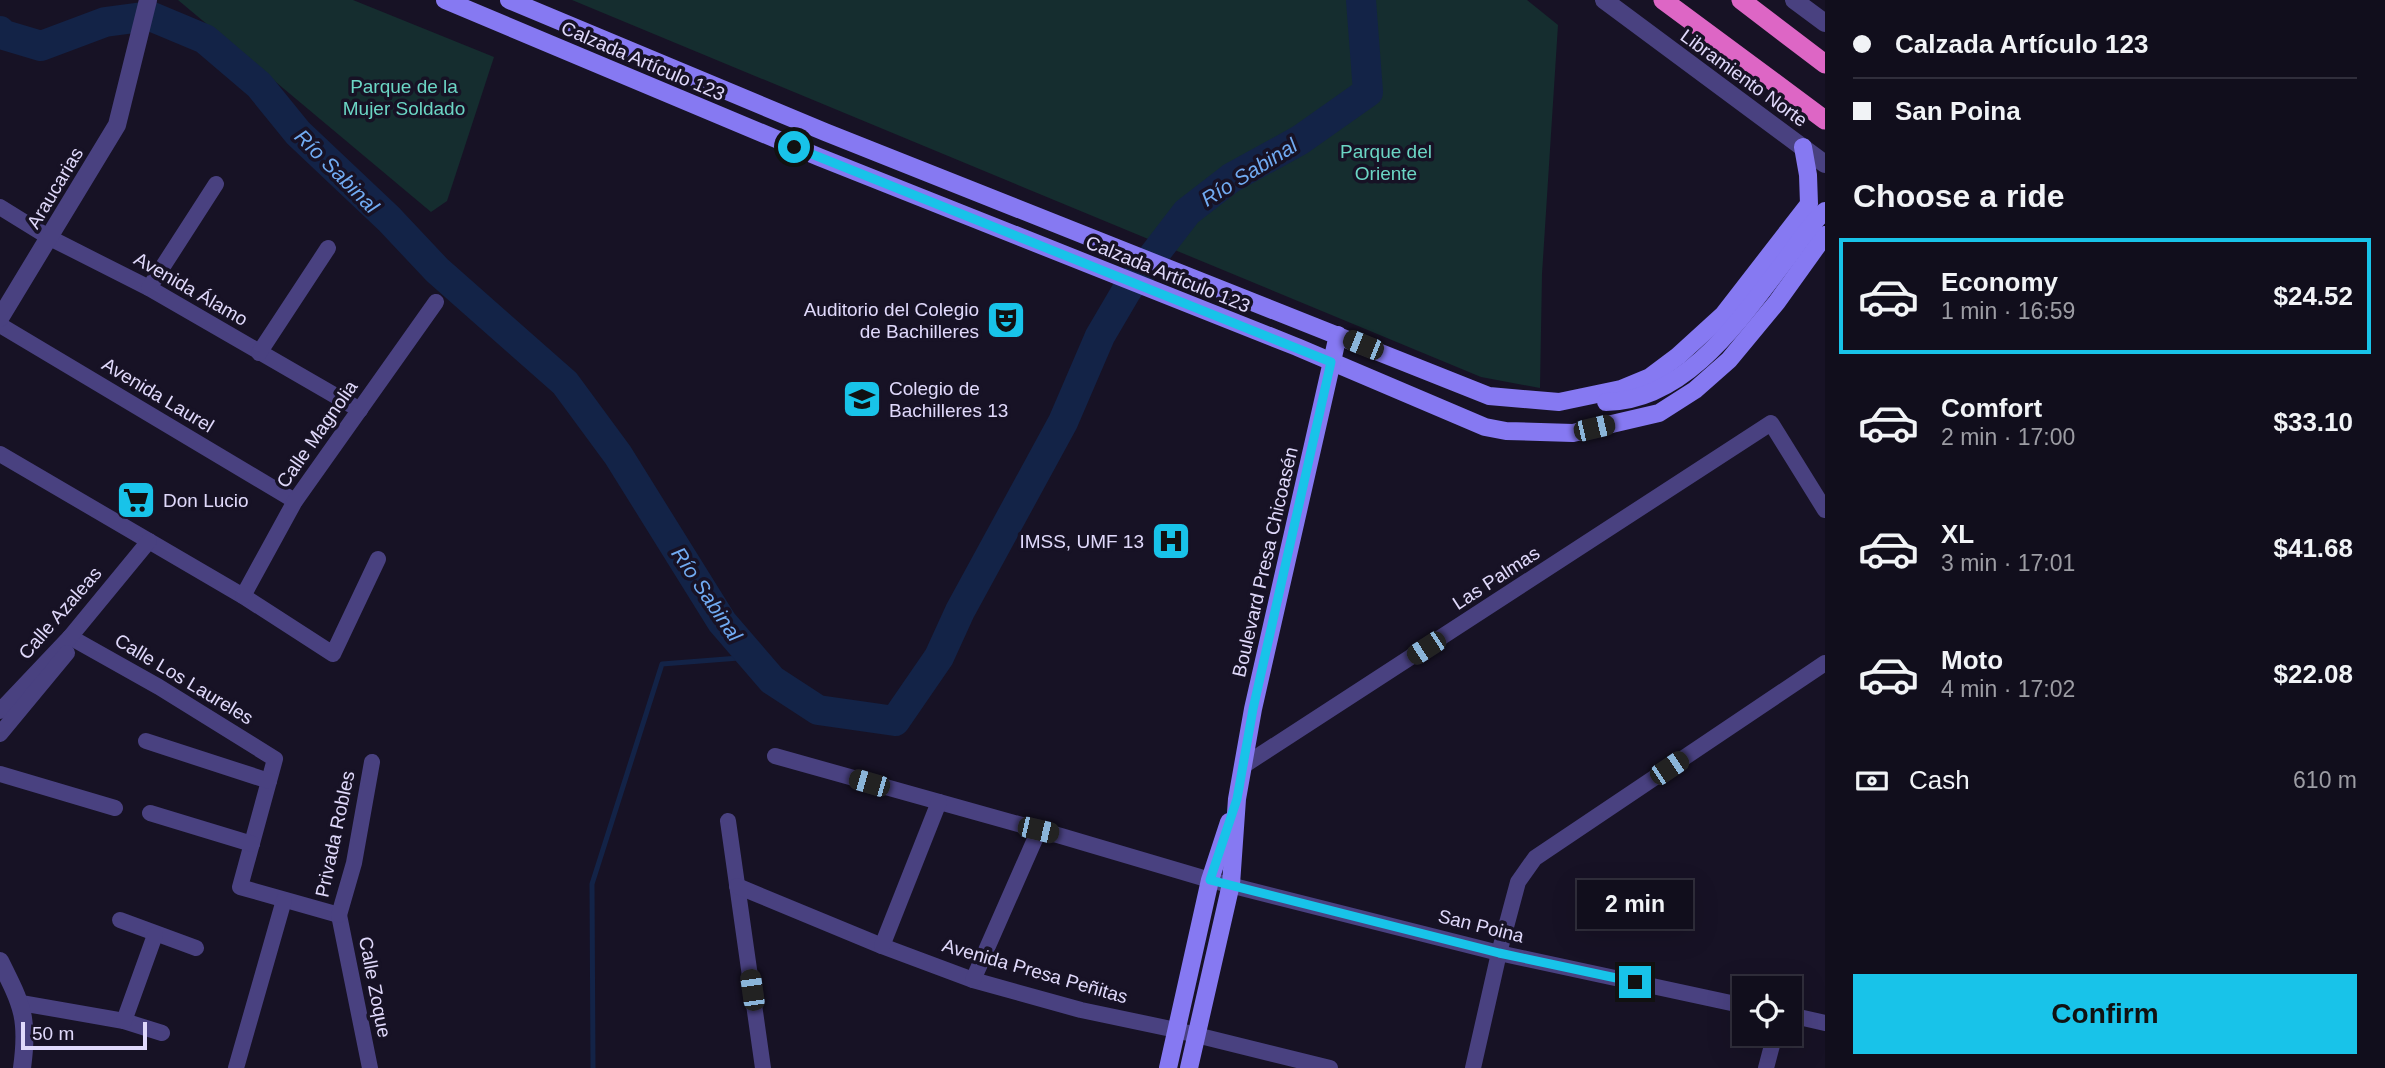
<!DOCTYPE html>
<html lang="en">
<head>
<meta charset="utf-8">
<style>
  :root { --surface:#110e1c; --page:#1e1c29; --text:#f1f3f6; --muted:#9c9ca3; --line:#302e3b; --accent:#18c3e9 }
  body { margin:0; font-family:Arial,sans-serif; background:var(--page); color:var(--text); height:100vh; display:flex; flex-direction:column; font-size:26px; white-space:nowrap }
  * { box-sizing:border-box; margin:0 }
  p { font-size:23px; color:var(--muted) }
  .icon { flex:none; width:38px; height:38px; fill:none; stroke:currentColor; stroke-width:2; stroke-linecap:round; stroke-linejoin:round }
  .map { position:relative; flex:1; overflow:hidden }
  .details { display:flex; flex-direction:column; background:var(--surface); width:560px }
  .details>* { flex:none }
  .top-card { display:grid; align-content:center; height:154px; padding:0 28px; background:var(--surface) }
  .tools { position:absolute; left:1732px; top:976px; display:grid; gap:14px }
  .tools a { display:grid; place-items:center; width:70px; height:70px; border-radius:0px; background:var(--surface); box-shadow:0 7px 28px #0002,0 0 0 2px var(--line); font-size:35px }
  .scale { position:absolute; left:21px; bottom:18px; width:126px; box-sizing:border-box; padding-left:7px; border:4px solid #e0d9fb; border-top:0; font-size:19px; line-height:24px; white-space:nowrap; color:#e0d9fb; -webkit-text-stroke:5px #171225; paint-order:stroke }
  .end { position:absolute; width:32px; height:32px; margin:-16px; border:9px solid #18c3e9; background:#111; box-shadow:0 0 0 4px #111 }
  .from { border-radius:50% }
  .bubble { position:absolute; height:49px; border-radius:0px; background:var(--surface); box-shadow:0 7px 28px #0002,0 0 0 2px var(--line); font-size:23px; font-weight:600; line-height:49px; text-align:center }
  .car { position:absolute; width:21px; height:42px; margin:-21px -10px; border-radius:9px; box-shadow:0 0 5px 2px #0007; background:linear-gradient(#222 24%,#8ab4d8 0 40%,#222 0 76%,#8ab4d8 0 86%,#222 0) }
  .top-card b { display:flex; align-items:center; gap:24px; height:66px; font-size:26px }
  .top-card b+b { border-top:2px solid var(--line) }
  .top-card i { width:18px; height:18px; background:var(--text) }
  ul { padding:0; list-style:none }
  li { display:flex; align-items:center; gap:21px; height:116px; margin:0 14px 10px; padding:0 14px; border:4px solid transparent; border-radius:0px }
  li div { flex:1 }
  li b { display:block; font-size:26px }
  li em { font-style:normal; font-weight:600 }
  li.on { border-color:var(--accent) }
  li>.icon { width:63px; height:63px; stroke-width:1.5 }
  h2 { padding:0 28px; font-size:32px; line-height:84px }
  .pay { display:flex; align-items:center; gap:18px; height:77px; padding:0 28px; font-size:26px }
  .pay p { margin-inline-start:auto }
  .cta { display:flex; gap:14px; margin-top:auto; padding:14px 28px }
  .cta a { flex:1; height:80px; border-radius:0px; background:var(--accent); color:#111; font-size:28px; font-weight:600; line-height:80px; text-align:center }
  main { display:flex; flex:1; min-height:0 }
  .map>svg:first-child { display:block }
  .green { fill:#152d2f }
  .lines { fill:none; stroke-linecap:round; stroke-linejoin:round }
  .stream { stroke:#132347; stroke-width:5 }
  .river { stroke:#132347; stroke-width:30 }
  .minor { stroke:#494180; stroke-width:16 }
  .tertiary { stroke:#494180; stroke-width:18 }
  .secondary { stroke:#8679f2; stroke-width:18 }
  .trunk { stroke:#dd66c5; stroke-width:19 }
  .route { stroke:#18c3e9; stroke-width:9 }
  .labels { text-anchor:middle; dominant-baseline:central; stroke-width:7; stroke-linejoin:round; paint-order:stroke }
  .street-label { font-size:19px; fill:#e0d9fb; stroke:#171225 }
  .park-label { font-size:19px; fill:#6bd5c4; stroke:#171225 }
  .poi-label { font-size:19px; fill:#e0d9fb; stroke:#171225; text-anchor:end }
  .water-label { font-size:21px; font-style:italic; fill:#71abf2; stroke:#171225 }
</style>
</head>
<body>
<main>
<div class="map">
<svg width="1825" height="1068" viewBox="0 0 1825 1068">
  <rect width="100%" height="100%" fill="#171225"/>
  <g class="green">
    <path d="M178 0H353L494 57 447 201 431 212Z"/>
    <path d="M572 0H1527L1558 25 1542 274 1540 388 1481 377Z"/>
  </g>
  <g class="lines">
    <path class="stream" d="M593 1068 592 884 662 664 752 657"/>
    <path class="river" d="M0 31 4 35 41 46 105 22 150 16 205 39 259 85 298 133 389 219 437 270 565 383 618 455 722 622 772 680 818 710 895 721 939 657 960 611 1063 422 1100 336 1127 290 1187 212 1231 178 1300 140 1368 92 1361 0"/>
    <g class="minor">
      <path d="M0 207 50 238 149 288 360 410"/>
      <path d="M149 288 216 184"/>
      <path d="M0 325 295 501"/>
      <path d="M259 353 328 248"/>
      <path d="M0 454 243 596 333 654 378 559"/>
      <path d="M243 596 295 501 436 302"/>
      <path d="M70 637 159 687 275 759 240 887 339 915"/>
      <path d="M0 711 70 637 149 541"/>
      <path d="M0 734 67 653"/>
      <path d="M146 741 269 781"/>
      <path d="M775 756 1061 836 1210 880 1499 953 1745 1006"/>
      <path d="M1243 766 1771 423 1825 510"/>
      <path d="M0 774 115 808"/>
      <path d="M150 813 252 844"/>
      <path d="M728 821 763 1068"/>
      <path d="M737 886 882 946 973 980 1081 1010 1176 1030 1330 1068"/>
      <path d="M339 915 370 1068"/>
      <path d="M339 915 354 863 372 762"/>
      <path d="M120 920 196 948"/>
      <path d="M882 946 939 802"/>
      <path d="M973 980 1039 830"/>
      <path d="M21 1003 124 1021 162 1033"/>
      <path d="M1790 1015 1825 1023"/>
      <path d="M124 1021 155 935"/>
      <path d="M236 1068 284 900"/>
      <path d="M1473 1068 1499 953 1518 882 1535 858 1825 663"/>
      <path d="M1766 1068 1775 1034"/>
    </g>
    <g class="tertiary">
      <path d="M1604 0 1825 164"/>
      <path d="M1794 0 1825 23"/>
      <path d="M0 318 117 125 148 0"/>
      <path d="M0 961C22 1005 29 1018 22 1068"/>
    </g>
    <g class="secondary">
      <path d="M445 0 819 157 1297 347 1485 427 1506 431 1573 433 1659 413 1695 390 1729 360 1777 302 1825 235"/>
      <path d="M509 0 825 132 1489 396 1559 402 1621 389 1650 377 1678 356 1723 315 1809 204 1808 175 1803 147"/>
      <path d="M1606 402C1688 401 1743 315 1788 257 1799 242 1810 224 1825 211"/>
      <path d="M1168 1068 1210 880 1229 822"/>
      <path d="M1189 1068 1231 884 1237 799 1253 709 1338 335"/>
    </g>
    <g class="trunk">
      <path d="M1663 0 1825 120"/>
      <path d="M1741 0 1825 64"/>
    </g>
  </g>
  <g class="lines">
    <path class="route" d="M794 147 1331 362 1253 709 1237 799 1210 880 1499 953 1635 982"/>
  </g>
  <defs>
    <g id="theatre-square" transform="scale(2.0125)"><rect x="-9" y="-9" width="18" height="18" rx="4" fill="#18c3e9" stroke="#171225"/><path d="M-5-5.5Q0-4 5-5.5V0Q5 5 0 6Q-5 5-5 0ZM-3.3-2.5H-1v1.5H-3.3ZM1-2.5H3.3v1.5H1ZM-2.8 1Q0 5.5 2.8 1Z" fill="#111"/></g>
    <g id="school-square" transform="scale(2.0125)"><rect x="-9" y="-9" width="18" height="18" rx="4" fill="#18c3e9" stroke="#171225"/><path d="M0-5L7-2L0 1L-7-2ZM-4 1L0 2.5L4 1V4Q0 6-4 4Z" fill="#111"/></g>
    <g id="supermarket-square" transform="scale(2.0125)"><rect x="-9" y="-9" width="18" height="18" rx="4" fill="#18c3e9" stroke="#171225"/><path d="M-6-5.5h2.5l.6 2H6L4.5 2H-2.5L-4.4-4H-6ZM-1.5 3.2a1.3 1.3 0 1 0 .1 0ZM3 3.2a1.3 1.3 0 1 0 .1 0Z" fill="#111"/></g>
    <g id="hospital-square" transform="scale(2.0125)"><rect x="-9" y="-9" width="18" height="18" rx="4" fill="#18c3e9" stroke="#171225"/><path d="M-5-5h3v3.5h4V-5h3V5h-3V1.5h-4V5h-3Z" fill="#111"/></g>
  </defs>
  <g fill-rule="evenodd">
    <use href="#theatre-square" x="1006" y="320"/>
    <use href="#school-square" x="862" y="399"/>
    <use href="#supermarket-square" x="136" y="500"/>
    <use href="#hospital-square" x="1171" y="541"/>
  </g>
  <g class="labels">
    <g class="street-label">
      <text transform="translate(643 61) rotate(23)">Calzada Artículo 123</text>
      <text transform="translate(1744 78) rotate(36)">Libramiento Norte</text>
      <text transform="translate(55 188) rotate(-59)">Araucarias</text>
      <text transform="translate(1168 274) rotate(22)">Calzada Artículo 123</text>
      <text transform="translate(191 289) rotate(30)">Avenida Álamo</text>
      <text transform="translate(158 395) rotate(31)">Avenida Laurel</text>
      <text transform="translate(317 434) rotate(-55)">Calle Magnolia</text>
      <text transform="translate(1265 562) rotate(-77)">Boulevard Presa Chicoasén</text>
      <text transform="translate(1496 578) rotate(-33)">Las Palmas</text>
      <text transform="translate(60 613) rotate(-49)">Calle Azaleas</text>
      <text transform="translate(184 679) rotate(31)">Calle Los Laureles</text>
      <text transform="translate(335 834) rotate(-78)">Privada Robles</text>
      <text transform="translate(1481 926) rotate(14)">San Poina</text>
      <text transform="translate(1035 971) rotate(16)">Avenida Presa Peñitas</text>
      <text transform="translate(375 987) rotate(79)">Calle Zoque</text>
    </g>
    <g class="park-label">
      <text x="404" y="86">Parque de la<tspan x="404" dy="22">Mujer Soldado</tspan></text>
      <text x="1386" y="151">Parque del<tspan x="1386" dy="22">Oriente</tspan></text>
    </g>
    <g class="poi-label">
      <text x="979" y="309">Auditorio del Colegio<tspan x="979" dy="22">de Bachilleres</tspan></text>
      <text x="889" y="388" text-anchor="start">Colegio de<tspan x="889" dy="22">Bachilleres 13</tspan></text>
      <text x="163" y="500" text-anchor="start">Don Lucio</text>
      <text x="1144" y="541">IMSS, UMF 13</text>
    </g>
    <g class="water-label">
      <text transform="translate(337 171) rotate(45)">Río Sabinal</text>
      <text transform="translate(1249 172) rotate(-32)">Río Sabinal</text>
      <text transform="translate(707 594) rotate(56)">Río Sabinal</text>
    </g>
  </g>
</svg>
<div class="tools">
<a><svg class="icon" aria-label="locate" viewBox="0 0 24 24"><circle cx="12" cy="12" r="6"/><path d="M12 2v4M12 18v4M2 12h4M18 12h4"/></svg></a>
</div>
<div class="scale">50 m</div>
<i class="end from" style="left:794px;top:147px"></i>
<i class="end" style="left:1635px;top:982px"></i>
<div class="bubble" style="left:1577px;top:880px;width:116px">2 min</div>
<i class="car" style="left:1363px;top:345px;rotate:292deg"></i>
<i class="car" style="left:1594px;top:428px;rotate:77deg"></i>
<i class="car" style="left:1426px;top:648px;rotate:237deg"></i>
<i class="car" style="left:1669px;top:768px;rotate:56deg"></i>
<i class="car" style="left:869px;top:783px;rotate:286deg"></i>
<i class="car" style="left:1038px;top:830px;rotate:103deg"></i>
<i class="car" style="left:752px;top:990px;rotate:352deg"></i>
</div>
<section class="details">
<div class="top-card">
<b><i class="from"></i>Calzada Artículo 123</b>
<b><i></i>San Poina</b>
</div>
<h2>Choose a ride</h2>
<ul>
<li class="on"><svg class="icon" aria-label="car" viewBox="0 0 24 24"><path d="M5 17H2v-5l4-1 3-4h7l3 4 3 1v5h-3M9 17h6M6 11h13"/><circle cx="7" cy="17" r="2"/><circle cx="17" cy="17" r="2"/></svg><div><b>Economy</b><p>1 min · 16:59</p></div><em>$24.52</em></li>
<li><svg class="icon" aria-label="car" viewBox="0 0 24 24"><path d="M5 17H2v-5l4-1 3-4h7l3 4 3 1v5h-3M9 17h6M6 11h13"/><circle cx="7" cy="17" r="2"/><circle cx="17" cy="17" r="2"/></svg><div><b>Comfort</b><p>2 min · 17:00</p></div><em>$33.10</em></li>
<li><svg class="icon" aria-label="car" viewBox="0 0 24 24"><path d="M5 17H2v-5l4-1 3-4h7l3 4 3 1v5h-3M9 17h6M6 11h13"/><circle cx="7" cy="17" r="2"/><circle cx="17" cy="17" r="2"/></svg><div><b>XL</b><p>3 min · 17:01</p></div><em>$41.68</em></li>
<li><svg class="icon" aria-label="car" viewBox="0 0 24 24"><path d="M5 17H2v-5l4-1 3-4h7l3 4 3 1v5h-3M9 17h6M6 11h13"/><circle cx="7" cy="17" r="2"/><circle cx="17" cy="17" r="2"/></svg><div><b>Moto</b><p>4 min · 17:02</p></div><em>$22.08</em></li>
</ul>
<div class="pay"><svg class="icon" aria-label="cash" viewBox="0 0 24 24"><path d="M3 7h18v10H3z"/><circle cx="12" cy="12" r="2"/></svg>Cash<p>610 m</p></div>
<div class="cta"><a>Confirm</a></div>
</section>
</main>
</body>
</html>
